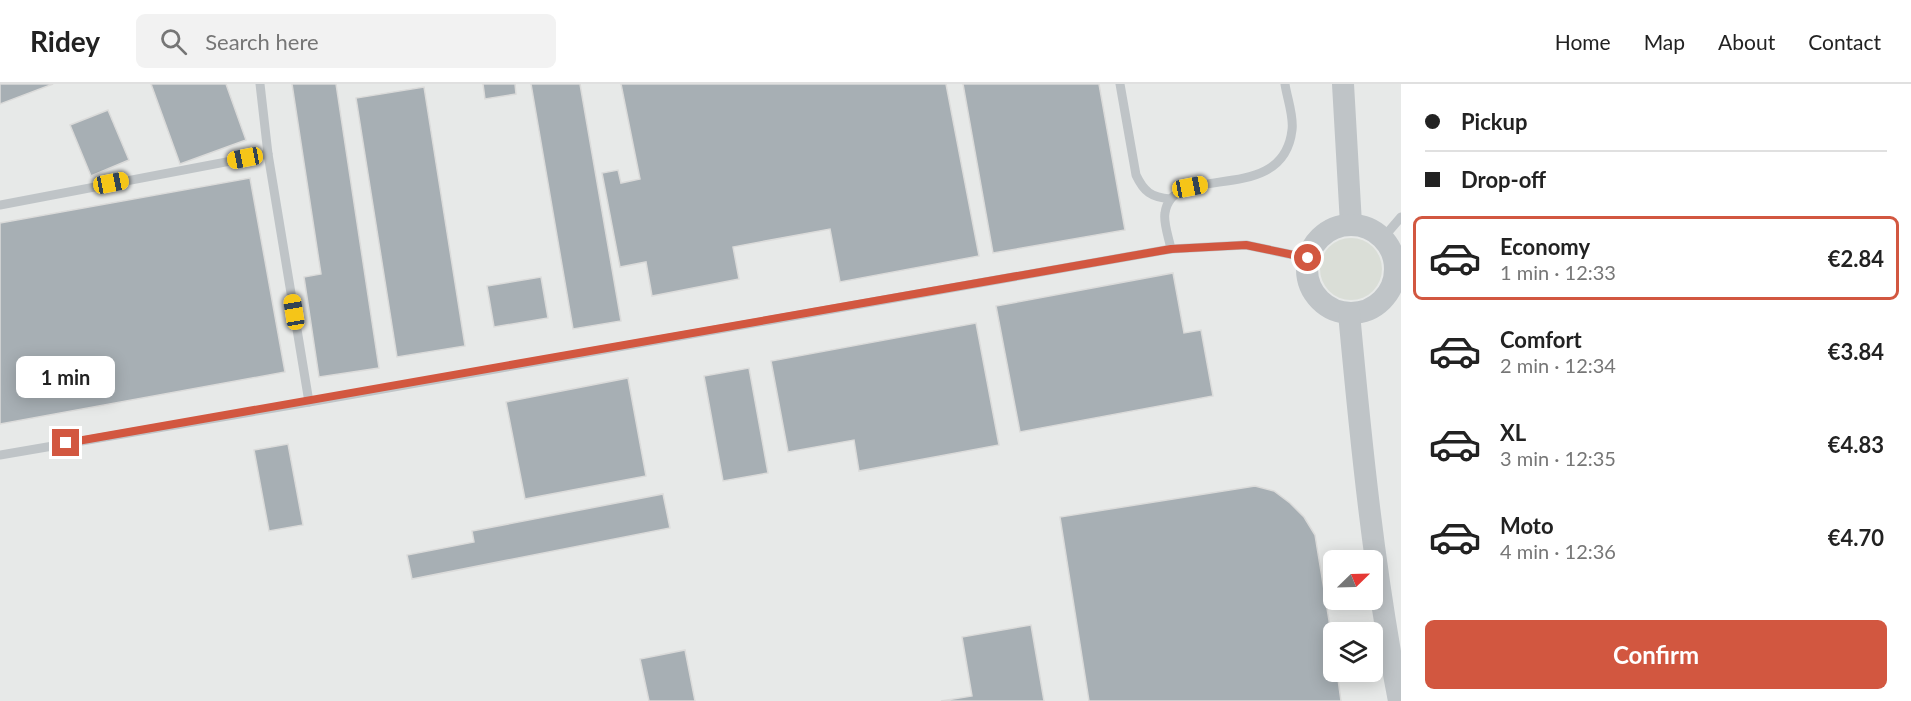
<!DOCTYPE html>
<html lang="en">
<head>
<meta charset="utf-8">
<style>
  :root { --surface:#fff; --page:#f2f2f2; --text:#222; --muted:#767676; --line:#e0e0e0; --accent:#d25740 }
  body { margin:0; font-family:Lato,sans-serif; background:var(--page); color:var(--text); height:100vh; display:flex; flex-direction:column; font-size:22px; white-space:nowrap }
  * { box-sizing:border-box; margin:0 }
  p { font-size:20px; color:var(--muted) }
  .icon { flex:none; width:33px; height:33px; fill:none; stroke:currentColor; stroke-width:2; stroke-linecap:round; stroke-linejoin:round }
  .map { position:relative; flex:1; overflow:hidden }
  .sheet { display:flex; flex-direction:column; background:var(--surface); width:510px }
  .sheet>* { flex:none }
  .guide { display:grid; align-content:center; height:132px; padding:0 24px; background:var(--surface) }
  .needle { width:39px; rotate:67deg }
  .tools { position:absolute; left:1323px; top:466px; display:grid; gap:12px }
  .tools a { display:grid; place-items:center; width:60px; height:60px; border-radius:9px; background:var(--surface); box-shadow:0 3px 15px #0003; font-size:30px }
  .end { position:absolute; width:27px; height:27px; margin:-14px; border:8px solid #d25740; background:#fff; box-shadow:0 0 0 3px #fff }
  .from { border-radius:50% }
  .bubble { position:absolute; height:42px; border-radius:9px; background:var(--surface); box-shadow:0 3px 15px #0003; font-size:20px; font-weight:700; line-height:42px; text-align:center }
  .car { position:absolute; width:18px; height:36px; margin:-18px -9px; border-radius:8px; box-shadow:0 0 4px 2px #0007; background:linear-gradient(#f5c518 24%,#345 0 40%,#f5c518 0 76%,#345 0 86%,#f5c518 0) }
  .guide b { display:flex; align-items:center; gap:21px; height:57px; font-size:22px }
  .guide b+b { border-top:2px solid var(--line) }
  .guide i { width:15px; height:15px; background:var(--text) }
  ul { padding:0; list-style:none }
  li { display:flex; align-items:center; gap:18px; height:84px; margin:0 12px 9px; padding:0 12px; border:3px solid transparent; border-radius:9px }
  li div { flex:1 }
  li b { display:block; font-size:22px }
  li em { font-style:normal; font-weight:700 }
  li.on { border-color:var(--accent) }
  li>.icon { width:54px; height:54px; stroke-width:1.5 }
  .cta { display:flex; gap:12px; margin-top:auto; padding:12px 24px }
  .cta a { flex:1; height:69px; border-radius:9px; background:var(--accent); color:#fff; font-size:24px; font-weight:700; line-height:69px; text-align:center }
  header { display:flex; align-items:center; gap:36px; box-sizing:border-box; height:84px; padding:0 30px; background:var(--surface); border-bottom:2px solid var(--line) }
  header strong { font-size:28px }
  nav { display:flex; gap:33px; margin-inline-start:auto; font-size:21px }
  .search { width:420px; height:54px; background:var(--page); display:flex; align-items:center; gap:15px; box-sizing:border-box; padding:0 21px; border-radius:9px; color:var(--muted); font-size:22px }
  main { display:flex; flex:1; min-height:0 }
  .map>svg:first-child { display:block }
  .built { fill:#e7e9e8; fill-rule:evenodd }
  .green { fill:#daded7 }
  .building { fill:#a7afb4; stroke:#dbdbda; stroke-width:1.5 }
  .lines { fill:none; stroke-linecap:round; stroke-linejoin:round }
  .service { stroke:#bfc4c7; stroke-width:9 }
  .tertiary { stroke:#bfc4c7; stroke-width:22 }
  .route { stroke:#d25740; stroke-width:8 }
</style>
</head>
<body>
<header>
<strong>Ridey</strong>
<div class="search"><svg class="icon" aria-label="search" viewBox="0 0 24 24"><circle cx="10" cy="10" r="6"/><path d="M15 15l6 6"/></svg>Search here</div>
<nav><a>Home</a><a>Map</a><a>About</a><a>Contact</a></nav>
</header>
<main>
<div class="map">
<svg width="1401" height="617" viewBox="0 0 1401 617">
  <rect width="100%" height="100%" fill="#f9f9f8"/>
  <path class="built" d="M0 0H1401V617H0ZM1334 477H1372V516H1334ZM1334 549H1372V588H1334Z"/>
  <circle class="green" cx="1351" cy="185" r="31"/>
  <g class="building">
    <path d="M0 0H53L0 20Z"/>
    <path d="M151 0H226L246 56 180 80Z"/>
    <path d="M292 0H336L379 284 319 293 304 193 321 190Z"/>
    <path d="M483 0H515L516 10 485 15Z"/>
    <path d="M531 0H580L621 237 573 245Z"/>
    <path d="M621 0H946L979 172 840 198 830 145 733 163 739 195 652 212 646 178 620 183 602 89 618 86 621 99 640 95Z"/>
    <path d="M963 0H1099L1125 146 993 169Z"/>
    <path d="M424 3 465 262 397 273 356 14Z"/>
    <path d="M108 26 129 76 91 92 70 41Z"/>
    <path d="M250 94 285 288 0 340V139Z"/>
    <path d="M1173 189 1184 249 1201 246 1213 312 1020 348 996 222Z"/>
    <path d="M541 193 548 234 494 243 487 202Z"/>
    <path d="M976 239 999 361 859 387 854 356 788 368 771 277Z"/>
    <path d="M749 284 768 389 723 397 704 292Z"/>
    <path d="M628 294 646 392 525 415 506 318Z"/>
    <path d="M288 360 303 441 269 447 254 366Z"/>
    <path d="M1255 402 1274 407 1290 419 1304 433 1315 451 1334 567V588H1337L1341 617H1089L1060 433Z"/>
    <path d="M663 410 670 444 412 495 407 471 474 458 472 447Z"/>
    <path d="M1031 541 1044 617H941L972 612 962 553Z"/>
    <path d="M685 566 695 617H649L640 575Z"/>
  </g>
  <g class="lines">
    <g class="service">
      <path d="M260 0 268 70 309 318 1171 165 1246 161 1308 174"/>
      <path d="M1120 0 1136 91C1144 108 1151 113 1170 115"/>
      <path d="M0 121 268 70"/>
      <path d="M1383 154 1401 133"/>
      <path d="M1171 165C1169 154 1163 139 1165 129 1172 76 1283 124 1292 46 1294 32 1287 14 1285 0"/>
      <path d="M1395 190H1401"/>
      <path d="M0 371 309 318"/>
    </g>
    <g class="tertiary">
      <path d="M1343 0 1351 140"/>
      <circle cx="1351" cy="185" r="44"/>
      <path d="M1349 229C1361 359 1374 489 1399 617"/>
    </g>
  </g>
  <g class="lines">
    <path class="route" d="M66 359 1171 165 1246 161 1308 174"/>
  </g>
</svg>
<div class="tools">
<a><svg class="needle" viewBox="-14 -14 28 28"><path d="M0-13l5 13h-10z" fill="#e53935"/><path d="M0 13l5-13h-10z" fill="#767676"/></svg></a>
<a><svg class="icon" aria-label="layers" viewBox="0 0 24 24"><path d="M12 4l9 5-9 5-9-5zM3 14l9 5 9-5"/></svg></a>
</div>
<i class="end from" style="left:1308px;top:174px"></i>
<i class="end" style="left:66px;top:359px"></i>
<div class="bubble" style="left:16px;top:272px;width:99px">1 min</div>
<i class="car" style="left:245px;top:74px;rotate:259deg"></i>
<i class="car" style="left:111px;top:99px;rotate:79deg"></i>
<i class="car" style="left:1190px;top:103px;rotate:79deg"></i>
<i class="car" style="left:294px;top:228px;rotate:351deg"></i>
</div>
<section class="sheet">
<div class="guide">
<b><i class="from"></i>Pickup</b>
<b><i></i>Drop-off</b>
</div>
<ul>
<li class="on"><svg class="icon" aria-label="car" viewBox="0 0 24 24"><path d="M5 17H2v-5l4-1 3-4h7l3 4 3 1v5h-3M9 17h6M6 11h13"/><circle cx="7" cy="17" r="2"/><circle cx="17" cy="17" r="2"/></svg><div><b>Economy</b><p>1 min · 12:33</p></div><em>€2.84</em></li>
<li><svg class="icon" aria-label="car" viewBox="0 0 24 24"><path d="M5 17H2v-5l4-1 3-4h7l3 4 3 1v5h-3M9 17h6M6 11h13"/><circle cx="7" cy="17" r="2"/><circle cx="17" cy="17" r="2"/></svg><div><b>Comfort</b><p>2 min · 12:34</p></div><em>€3.84</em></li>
<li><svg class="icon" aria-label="car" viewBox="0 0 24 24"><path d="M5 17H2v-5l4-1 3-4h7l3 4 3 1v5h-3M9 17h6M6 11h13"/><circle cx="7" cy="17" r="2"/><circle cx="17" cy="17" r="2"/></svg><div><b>XL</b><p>3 min · 12:35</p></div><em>€4.83</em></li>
<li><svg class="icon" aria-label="car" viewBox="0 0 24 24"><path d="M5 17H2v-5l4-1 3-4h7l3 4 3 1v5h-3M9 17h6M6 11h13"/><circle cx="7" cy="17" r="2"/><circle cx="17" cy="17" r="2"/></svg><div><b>Moto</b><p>4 min · 12:36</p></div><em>€4.70</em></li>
</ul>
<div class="cta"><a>Confirm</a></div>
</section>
</main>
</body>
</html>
